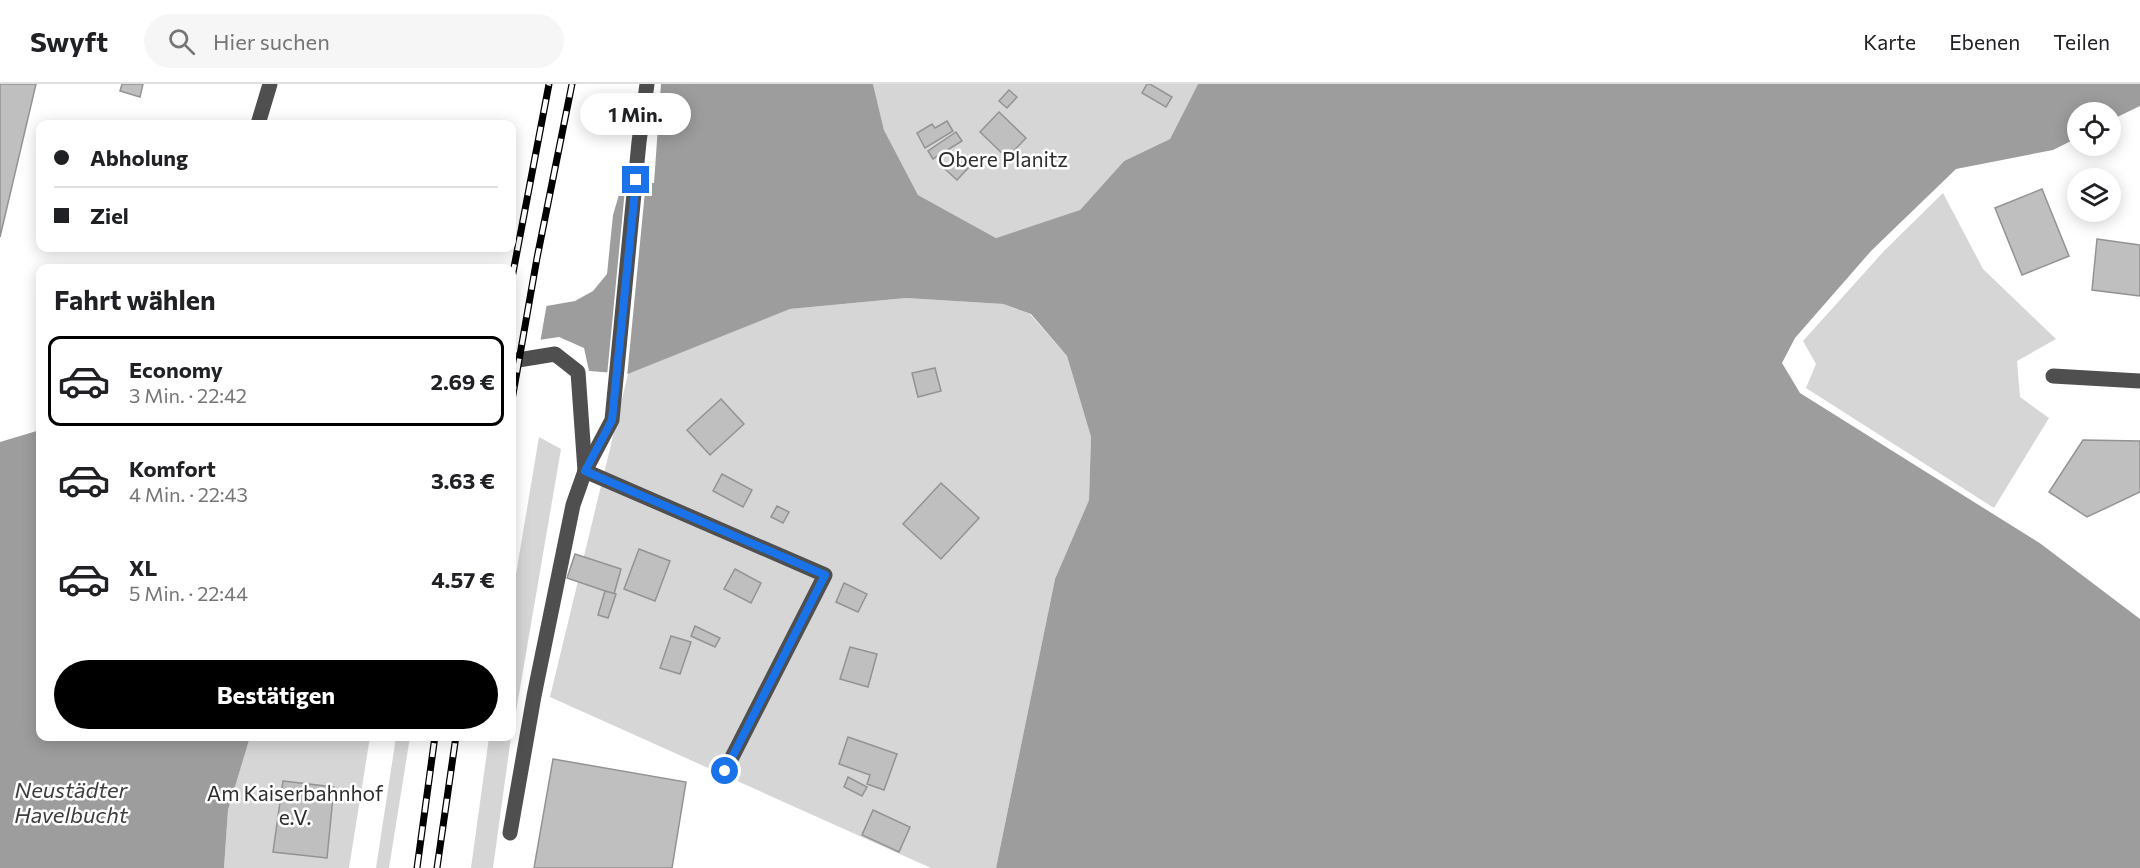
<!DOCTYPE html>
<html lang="de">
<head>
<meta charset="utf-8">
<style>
  :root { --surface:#fff; --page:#f6f6f6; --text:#202124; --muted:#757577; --line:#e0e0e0; --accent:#000 }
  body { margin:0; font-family:Commissioner,sans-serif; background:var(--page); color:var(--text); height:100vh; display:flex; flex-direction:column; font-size:22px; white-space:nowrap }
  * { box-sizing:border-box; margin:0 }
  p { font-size:20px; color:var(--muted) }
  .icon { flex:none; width:33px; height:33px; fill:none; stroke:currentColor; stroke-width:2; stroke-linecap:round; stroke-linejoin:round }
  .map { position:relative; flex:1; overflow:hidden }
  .drawer { position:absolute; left:36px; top:180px; width:480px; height:477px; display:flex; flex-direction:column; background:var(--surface); border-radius:12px; box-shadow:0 3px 15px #0003 }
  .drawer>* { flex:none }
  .hud { position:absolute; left:36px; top:36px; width:480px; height:132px; border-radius:12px; box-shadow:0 3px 15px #0003; display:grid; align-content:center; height:132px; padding:0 18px; background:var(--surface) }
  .controls { position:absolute; left:2067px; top:18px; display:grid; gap:12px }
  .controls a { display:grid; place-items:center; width:54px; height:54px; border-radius:50%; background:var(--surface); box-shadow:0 3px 15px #0003; font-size:30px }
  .end { position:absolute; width:27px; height:27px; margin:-14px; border:8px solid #1a73e8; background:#fff; box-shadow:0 0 0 3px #fff }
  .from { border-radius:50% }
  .bubble { position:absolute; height:42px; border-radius:21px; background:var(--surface); box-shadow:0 3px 15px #0003; font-size:20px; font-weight:700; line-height:42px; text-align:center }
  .hud b { display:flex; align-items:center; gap:21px; height:57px; font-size:22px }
  .hud b+b { border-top:2px solid var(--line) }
  .hud i { width:15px; height:15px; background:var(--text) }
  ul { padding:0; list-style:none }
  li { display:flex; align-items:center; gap:18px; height:90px; margin:0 12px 9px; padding:0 6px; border:3px solid transparent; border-radius:12px }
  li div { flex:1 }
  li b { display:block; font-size:22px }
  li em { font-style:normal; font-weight:700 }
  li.active { border-color:var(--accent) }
  li>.icon { width:54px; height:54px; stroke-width:1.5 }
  h2 { padding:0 18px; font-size:27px; line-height:72px }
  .action { display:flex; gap:12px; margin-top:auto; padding:12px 18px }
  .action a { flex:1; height:69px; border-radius:36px; background:var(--accent); color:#fff; font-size:24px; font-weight:700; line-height:69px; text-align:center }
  header { display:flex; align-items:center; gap:36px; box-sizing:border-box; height:84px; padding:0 30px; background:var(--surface); border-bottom:2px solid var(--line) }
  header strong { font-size:28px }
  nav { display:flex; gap:33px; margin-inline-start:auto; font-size:21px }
  .search { width:420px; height:54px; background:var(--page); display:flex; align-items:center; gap:15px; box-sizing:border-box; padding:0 21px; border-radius:33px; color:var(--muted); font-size:22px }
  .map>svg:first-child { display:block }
  .green { fill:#d6d6d6 }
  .water { fill:#9d9d9d }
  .pier { fill:#fff }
  .building { fill:#bfbfbf; stroke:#939393; stroke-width:1.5 }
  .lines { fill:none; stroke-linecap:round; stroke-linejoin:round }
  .minor { stroke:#4f4f4f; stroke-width:15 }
  .rail-casing { stroke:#000; stroke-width:7 }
  .rail { stroke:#fff; stroke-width:4.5; stroke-dasharray:14; stroke-linecap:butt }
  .route { stroke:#1a73e8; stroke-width:8 }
  .labels { text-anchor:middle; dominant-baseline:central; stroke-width:5; stroke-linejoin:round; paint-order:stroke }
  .park-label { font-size:21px; fill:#2d2d2d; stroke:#fff }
  .water-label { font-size:22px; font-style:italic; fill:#3e3e3e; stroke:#fff }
</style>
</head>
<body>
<header>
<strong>Swyft</strong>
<div class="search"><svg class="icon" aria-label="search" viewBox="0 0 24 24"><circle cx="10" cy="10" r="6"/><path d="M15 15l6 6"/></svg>Hier suchen</div>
<nav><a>Karte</a><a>Ebenen</a><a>Teilen</a></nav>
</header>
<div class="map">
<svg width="2140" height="784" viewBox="0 0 2140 784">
  <rect width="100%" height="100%" fill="#fff"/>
  <g class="green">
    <path d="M873 0H1198L1170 55 1124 77 1080 126 996 154 918 111 884 46Z"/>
    <path d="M1943 109 1983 185 2056 255 2017 277 2020 313 2049 334 1994 424 1806 304 1816 280 1803 257 1884 167Z"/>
    <path d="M906 214 1003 220 1030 230 1067 272 1091 353 1089 416 1055 495 996 784H931L550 613 628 290 790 225Z"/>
    <path d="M539 353 561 365 512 651V514Z"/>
    <path d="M250 653H370L349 784H224L228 726Z"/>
    <path d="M396 653H410L389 784H376Z"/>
    <path d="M489 653H511L493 784H471Z"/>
  </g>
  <g class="water">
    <path d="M661 0H873L884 46 918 111 996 154 1080 126 1124 77 1170 55 1198 0H2140V22L2111 36 2110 28H2078L2077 54 2053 66 1956 85 1871 167 1795 254 1782 279 1800 309 2041 460 2140 535V784H996L1055 495 1089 416 1091 353 1067 272 1031 230 1003 220 906 214 790 225 628 290 589 287 584 264 559 253 512 260V228L575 217 593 207 607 190 613 131 623 97 654 99Z"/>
    <path d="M40 346V652L250 653 228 726 224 784H0V358Z"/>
  </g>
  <g class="pier">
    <path d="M626 95 646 97 627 293 607 292Z"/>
    <path d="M547 219 540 259 512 263V225Z"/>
  </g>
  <g class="building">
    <path d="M0 0H36L0 153Z"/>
    <path d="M122 0H143L140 13 120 7Z"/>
    <path d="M1147 0H1150L1172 13 1166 23 1142 9Z"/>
    <path d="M1009 6 1017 13 1007 24 999 17Z"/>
    <path d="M999 28 1026 54 1007 74 980 48Z"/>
    <path d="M947 37 953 47 925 64 917 49 932 40 935 44Z"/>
    <path d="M956 48 962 57 933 75 928 67Z"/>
    <path d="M956 71 970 82 957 96 945 85Z"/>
    <path d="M2042 105 2069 172 2022 191 1995 124Z"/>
    <path d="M2097 155 2140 161V212L2092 206Z"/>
    <path d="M935 284 941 307 918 313 912 289Z"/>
    <path d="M721 315 744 340 710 371 687 346Z"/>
    <path d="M2083 356 2140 357V408L2087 433 2049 408Z"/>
    <path d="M722 390 752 406 743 423 713 407Z"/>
    <path d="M941 399 979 434 941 475 903 440Z"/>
    <path d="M777 422 789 428 783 439 771 433Z"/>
    <path d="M639 465 670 477 655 517 624 505Z"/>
    <path d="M575 470 621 485 614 510 567 494Z"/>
    <path d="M735 485 761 499 751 519 724 505Z"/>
    <path d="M844 499 867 510 858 528 836 518Z"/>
    <path d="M605 507 616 510 608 534 598 531Z"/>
    <path d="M695 542 720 554 715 563 691 552Z"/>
    <path d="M671 552 691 558 680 590 660 584Z"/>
    <path d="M850 563 877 570 868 603 840 595Z"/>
    <path d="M848 653 897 670 884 706 867 700 870 691 839 680Z"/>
    <path d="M553 675 686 698 672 784H534Z"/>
    <path d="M848 693 867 703 862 712 844 703Z"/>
    <path d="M283 697 334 703 327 774 273 768Z"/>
    <path d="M873 726 910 743 899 768 862 751Z"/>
  </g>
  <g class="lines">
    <g class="minor">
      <path d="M258 40 270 0"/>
      <path d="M512 277 555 270 578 288 585 387"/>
      <path d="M2053 292 2140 297"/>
      <path d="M585 387 825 491 725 687"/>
      <path d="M510 749 534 612 573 421 585 387 612 336 639 58 647 0"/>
    </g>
    <g class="rail-casing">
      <g id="rail">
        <path d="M512 194 549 0"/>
        <path d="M512 316 537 174 572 0"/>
        <path d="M417 784 435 652"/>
        <path d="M437 784 456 652"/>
      </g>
    </g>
    <use href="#rail" class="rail"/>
  </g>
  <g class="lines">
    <path class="route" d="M636 96 612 336 585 387 825 491 725 687"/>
  </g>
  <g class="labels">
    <g class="park-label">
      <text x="1003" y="74">Obere Planitz</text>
      <text x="295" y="708">Am Kaiserbahnhof<tspan x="295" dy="24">e.V.</tspan></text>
    </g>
    <g class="water-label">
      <text x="71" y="705">Neustädter<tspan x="71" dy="25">Havelbucht</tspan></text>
    </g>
  </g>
</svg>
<div class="controls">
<a><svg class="icon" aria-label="locate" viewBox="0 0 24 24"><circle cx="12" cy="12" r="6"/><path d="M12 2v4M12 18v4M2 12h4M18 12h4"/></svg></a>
<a><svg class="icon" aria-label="layers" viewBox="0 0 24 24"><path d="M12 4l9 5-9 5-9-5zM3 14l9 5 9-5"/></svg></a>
</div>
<i class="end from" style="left:725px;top:687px"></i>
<i class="end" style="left:636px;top:96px"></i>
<div class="bubble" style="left:580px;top:9px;width:111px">1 Min.</div>
<div class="hud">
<b><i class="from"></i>Abholung</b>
<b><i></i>Ziel</b>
</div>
<section class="drawer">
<h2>Fahrt wählen</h2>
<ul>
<li class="active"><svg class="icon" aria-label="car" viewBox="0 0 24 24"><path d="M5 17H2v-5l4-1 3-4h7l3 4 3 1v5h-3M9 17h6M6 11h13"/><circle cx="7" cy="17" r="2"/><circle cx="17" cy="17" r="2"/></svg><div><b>Economy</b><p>3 Min. · 22:42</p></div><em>2.69 €</em></li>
<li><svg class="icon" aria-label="car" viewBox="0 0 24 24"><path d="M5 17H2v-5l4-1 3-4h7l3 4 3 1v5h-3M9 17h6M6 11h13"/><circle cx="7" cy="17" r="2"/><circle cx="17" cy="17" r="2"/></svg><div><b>Komfort</b><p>4 Min. · 22:43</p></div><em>3.63 €</em></li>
<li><svg class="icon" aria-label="car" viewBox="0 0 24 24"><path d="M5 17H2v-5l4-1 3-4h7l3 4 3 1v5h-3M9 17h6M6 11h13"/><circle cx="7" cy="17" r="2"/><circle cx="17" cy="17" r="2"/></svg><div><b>XL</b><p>5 Min. · 22:44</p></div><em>4.57 €</em></li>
</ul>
<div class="action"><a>Bestätigen</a></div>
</section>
</div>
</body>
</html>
